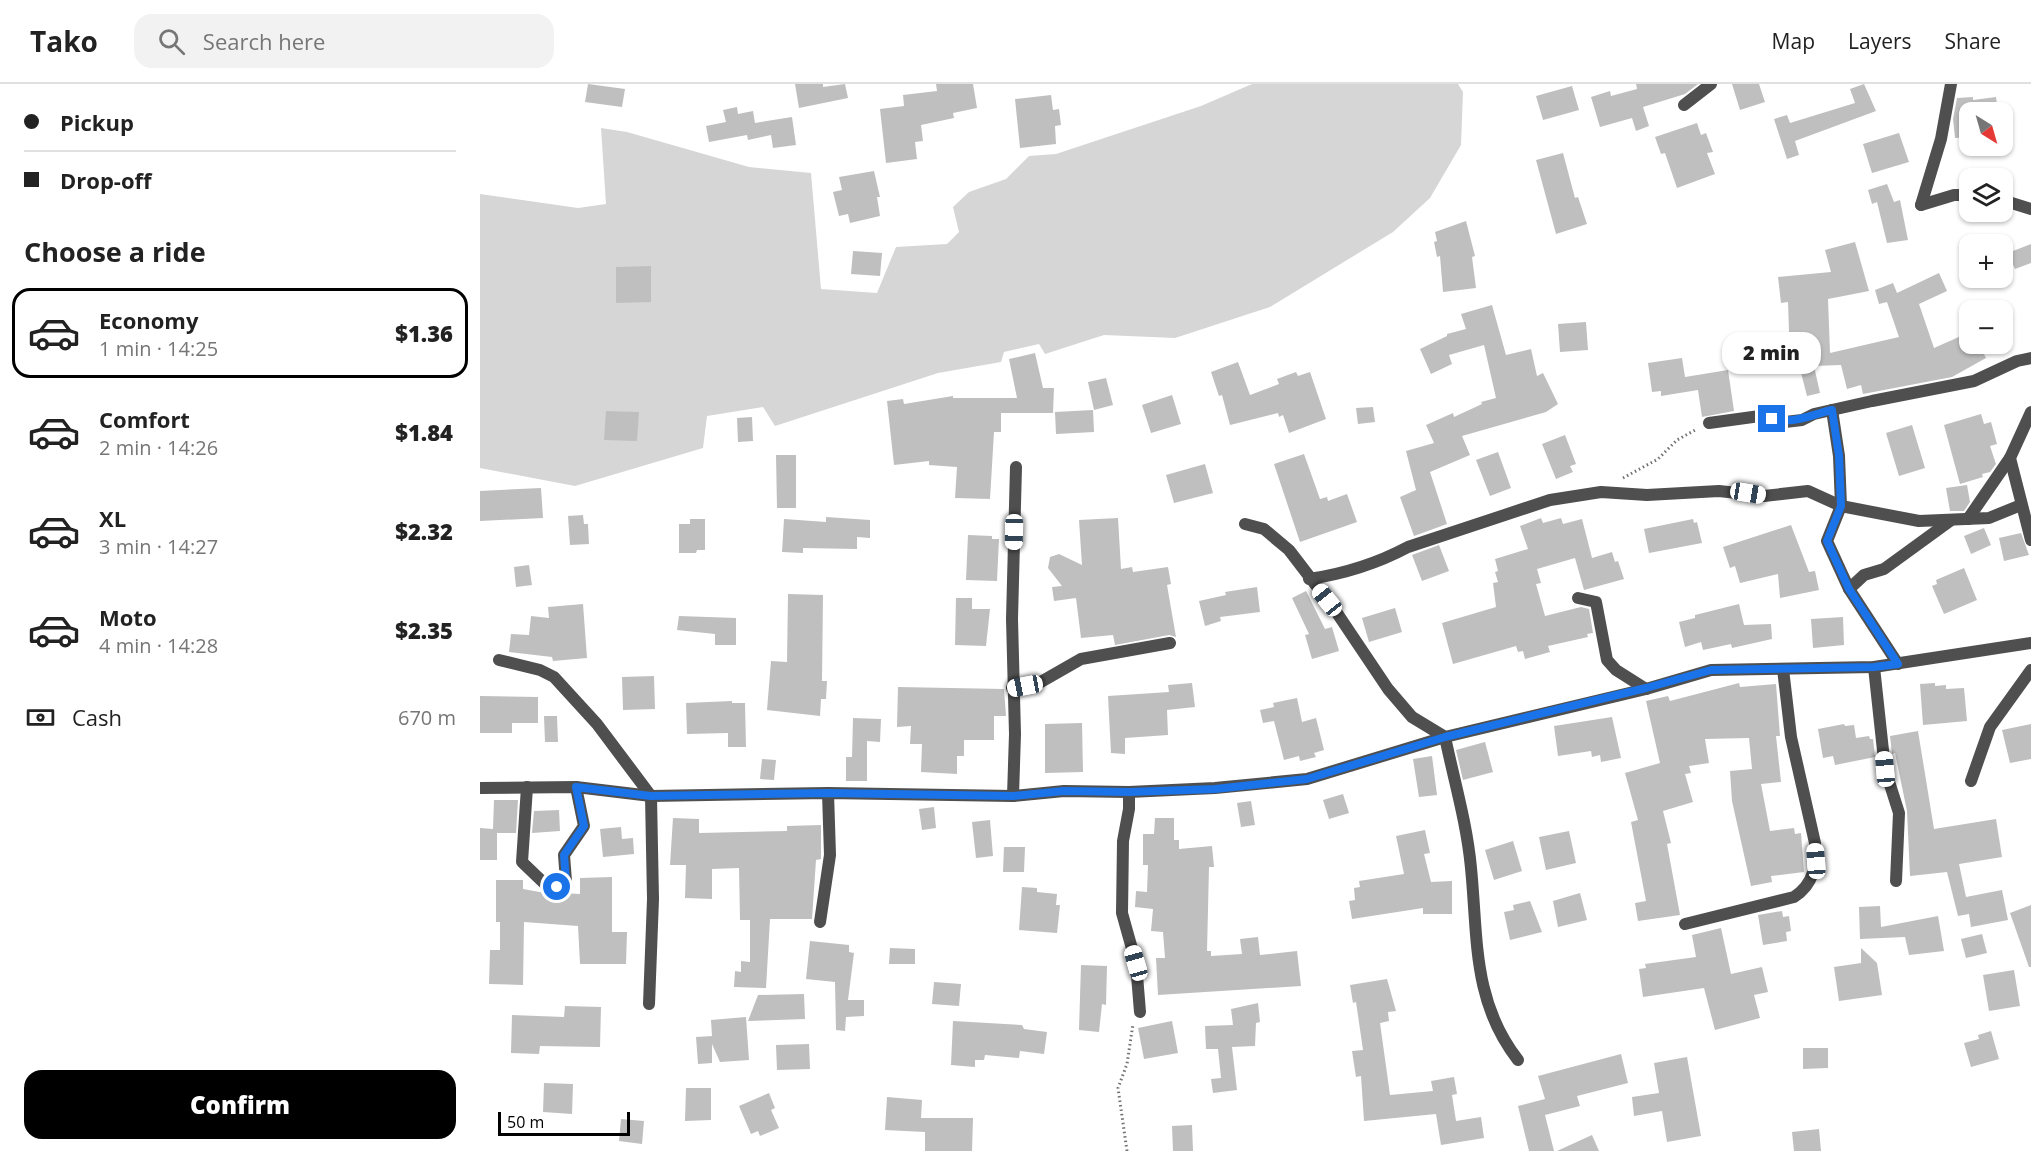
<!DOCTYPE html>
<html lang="en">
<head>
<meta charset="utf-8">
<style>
  :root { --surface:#fff; --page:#f2f2f2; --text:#222; --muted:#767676; --line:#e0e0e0; --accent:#000 }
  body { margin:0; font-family:"Open Sans",sans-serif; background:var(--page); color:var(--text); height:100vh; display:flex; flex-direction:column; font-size:22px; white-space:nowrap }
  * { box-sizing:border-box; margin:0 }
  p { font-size:20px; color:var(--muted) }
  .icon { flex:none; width:33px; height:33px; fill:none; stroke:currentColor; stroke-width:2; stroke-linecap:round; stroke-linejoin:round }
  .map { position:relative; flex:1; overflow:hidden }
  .sheet { display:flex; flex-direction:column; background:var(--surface); width:480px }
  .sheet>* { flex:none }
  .banner { display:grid; align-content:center; height:132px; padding:0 24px; background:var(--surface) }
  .needle { width:39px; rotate:143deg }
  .fabs { position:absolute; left:1479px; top:18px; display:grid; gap:12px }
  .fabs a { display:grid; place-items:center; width:54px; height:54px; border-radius:12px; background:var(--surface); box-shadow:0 2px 4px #0004; font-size:30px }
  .scale { position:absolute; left:18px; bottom:15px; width:132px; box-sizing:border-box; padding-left:6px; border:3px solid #000; border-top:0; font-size:16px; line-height:21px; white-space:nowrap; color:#000; -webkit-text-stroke:4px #fff; paint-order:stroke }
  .end { position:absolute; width:27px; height:27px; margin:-14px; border:8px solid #1a73e8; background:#fff; box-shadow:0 0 0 3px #fff }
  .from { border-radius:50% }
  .bubble { position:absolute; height:42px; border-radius:18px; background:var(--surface); box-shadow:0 2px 4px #0004; font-size:20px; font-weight:800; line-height:42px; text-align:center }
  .car { position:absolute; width:18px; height:36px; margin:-18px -9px; border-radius:8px; box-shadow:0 0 4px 2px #0007; background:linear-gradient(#fff 24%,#345 0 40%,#fff 0 76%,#345 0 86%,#fff 0) }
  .banner b { display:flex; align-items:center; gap:21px; height:57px; font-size:22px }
  .banner b+b { border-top:2px solid var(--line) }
  .banner i { width:15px; height:15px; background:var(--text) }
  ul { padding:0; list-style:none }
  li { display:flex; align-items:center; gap:18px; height:90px; margin:0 12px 9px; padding:0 12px; border:3px solid transparent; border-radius:18px }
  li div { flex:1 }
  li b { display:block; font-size:22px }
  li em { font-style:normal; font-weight:800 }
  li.current { border-color:var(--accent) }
  li>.icon { width:54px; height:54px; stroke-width:1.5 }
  h2 { padding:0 24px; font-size:27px; line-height:72px }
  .pay { display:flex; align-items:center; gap:15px; height:66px; padding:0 24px; font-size:22px }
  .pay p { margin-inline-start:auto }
  .button { display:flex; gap:12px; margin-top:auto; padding:12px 24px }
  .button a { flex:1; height:69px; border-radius:18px; background:var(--accent); color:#fff; font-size:24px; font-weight:800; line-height:69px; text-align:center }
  header { display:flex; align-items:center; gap:36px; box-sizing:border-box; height:84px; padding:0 30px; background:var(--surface); border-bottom:2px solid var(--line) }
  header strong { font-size:28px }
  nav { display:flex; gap:33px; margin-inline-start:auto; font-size:21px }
  .search { width:420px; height:54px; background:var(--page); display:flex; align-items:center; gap:15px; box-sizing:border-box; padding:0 21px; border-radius:18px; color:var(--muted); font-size:22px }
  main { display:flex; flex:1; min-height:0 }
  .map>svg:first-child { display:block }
  .green { fill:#d6d6d6 }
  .building { fill:#bfbfbf }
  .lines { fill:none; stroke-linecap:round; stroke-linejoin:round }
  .path { stroke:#717171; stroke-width:3; stroke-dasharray:1.5 3; stroke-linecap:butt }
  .minor { stroke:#4f4f4f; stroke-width:12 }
  .route { stroke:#1a73e8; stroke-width:8 }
</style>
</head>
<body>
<header>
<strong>Tako</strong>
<div class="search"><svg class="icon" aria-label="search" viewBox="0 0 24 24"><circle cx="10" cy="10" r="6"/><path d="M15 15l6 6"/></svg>Search here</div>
<nav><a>Map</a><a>Layers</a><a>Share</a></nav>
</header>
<main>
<section class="sheet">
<div class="banner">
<b><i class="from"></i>Pickup</b>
<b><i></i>Drop-off</b>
</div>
<h2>Choose a ride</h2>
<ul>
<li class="current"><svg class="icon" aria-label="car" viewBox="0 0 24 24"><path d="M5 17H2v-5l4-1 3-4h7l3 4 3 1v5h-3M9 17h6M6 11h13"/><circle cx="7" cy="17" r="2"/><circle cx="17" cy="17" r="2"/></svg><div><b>Economy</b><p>1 min · 14:25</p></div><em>$1.36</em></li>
<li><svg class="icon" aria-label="car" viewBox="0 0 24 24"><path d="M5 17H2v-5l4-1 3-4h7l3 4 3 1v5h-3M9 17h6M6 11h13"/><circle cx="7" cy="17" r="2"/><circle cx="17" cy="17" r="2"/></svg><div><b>Comfort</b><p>2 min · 14:26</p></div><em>$1.84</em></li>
<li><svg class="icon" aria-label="car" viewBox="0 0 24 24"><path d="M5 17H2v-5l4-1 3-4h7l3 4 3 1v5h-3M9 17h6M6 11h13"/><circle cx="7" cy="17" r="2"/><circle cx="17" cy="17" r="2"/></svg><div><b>XL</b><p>3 min · 14:27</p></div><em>$2.32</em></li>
<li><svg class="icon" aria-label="car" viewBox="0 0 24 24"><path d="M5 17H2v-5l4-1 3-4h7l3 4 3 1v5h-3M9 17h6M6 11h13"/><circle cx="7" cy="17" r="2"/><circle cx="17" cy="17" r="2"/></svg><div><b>Moto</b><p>4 min · 14:28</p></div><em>$2.35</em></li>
</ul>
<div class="pay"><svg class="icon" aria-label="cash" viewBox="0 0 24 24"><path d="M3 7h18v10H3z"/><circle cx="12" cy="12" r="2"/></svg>Cash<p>670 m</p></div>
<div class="button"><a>Confirm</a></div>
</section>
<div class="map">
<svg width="1551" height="1067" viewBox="0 0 1551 1067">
  <rect width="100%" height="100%" fill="#fff"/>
  <path class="green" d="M772 0H978L983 8 981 61 950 114 913 148 790 223 695 254 624 251 565 270 559 260 524 268 521 278 458 289 295 342 283 323 227 332 223 364 95 402 0 384V110L98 124 126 120 121 44 147 48 269 83 331 89 341 205 397 209 416 163 467 160 479 148 473 123 489 108 526 95 549 72 576 70 721 22Z"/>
  <g class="building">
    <path d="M108 0 145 5 142 23 105 18Z"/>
    <path d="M315 0H343V3L365 0 368 14 319 24Z"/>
    <path d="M456 0H493L497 24 473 29 474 34 441 41 443 57 435 58 437 75 406 79 400 25 424 22 423 11 457 7Z"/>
    <path d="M1156 0H1218L1205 10 1163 23 1169 42 1156 47 1152 34 1120 43 1111 13 1130 7 1131 12 1157 5Z"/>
    <path d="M1252 0H1279L1285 18 1260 26Z"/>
    <path d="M1384 0 1396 27 1315 57 1319 71 1307 75 1294 35 1307 31 1310 39 1375 19 1370 5Z"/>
    <path d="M1092 2 1099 26 1063 36 1056 12Z"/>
    <path d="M571 11 573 26 579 25 581 41 575 42 576 60 540 64 535 15Z"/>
    <path d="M1493 13V16L1516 13 1518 28H1490V53L1475 54 1473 35 1477 14Z"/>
    <path d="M257 23 258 30 273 27 275 39 312 33 316 61 293 64 291 51 268 56 267 51 229 58 226 42 246 38 243 26Z"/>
    <path d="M1217 39 1221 51 1226 49 1233 68 1227 69 1235 90 1197 104 1185 69 1181 70 1175 53Z"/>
    <path d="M1419 49 1429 78 1392 89 1383 60Z"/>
    <path d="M1083 69 1095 114 1098 113 1107 140 1076 150 1056 76Z"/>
    <path d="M394 87 400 113H397L400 132 370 139 368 130 359 132 353 108 362 106 359 93Z"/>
    <path d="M1407 100 1414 118 1420 116 1428 156 1407 159 1397 118 1392 120 1388 106Z"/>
    <path d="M986 137 995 172 992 173 996 204 963 208 960 172 957 173 954 158 957 157 955 148Z"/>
    <path d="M1375 158 1389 207 1348 215 1350 269 1419 253 1407 218 1399 220 1395 206 1413 199 1417 209 1459 189 1467 207 1439 220 1454 264 1490 248V260H1499L1506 274 1472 293 1383 310 1381 301 1367 305 1361 281 1334 282 1340 309 1327 312 1318 277H1310L1308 218 1301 219 1298 193 1351 188 1345 166Z"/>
    <path d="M1551 160V179L1535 185 1528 169Z"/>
    <path d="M373 167 402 169 400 192 371 190Z"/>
    <path d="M171 182V218L136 219V183Z"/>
    <path d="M1012 221 1026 271 1051 265 1057 292 1063 289 1078 320 1066 328 982 352 990 371 950 388 967 440 934 452 920 413 936 406 926 367 954 359 946 341 973 329 974 333 1002 320 1001 318 1016 314 1004 261 969 271 972 280 951 290 940 265 967 252V250L986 245 981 230Z"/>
    <path d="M1106 238 1108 266 1080 268 1078 240Z"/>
    <path d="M1274 259 1278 273 1249 280 1246 265Z"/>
    <path d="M555 269 563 304H574L573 329H521V348H514L510 415 475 414 477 383 449 381V377L414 381 407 317 423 315 424 320 473 312V314H537L529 275Z"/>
    <path d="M1202 274 1205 293 1248 286 1254 327 1222 333 1218 306 1181 312V307L1172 308 1168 279Z"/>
    <path d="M758 278 770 311 799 300 797 295 816 288 818 292 830 288 846 335 809 349 803 331 799 333 798 329 750 341 742 311 739 312 731 288Z"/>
    <path d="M626 294 633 321 614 326 608 298Z"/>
    <path d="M692 311 701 340 671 349 662 321Z"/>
    <path d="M893 323 895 338 878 340 876 324Z"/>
    <path d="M613 326 614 348 576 350 575 328Z"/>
    <path d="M126 327 159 328 157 357 124 356Z"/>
    <path d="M1501 330 1504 340 1511 338 1517 360 1510 362 1516 380 1510 388 1502 390 1503 393 1480 400 1464 341Z"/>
    <path d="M272 333 273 357 258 358 257 334Z"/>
    <path d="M1432 341 1445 384 1419 392 1406 349Z"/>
    <path d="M1085 351 1096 380 1090 382 1093 388 1076 395 1062 360Z"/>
    <path d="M1018 368 1031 404 1010 412 996 376Z"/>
    <path d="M824 370 840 415 847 413 848 417 867 410 877 438 820 458 794 380Z"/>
    <path d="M296 371H316V424H297Z"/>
    <path d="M725 380 733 409 694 419 686 391Z"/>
    <path d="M1487 401 1490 418 1484 427H1470L1466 404Z"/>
    <path d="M61 404 63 434 0 437V407Z"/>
    <path d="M103 431 104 440H108L109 460 90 461 88 432Z"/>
    <path d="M346 433 390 436V454L377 453V465L323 464V469L302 468 304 435 346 438Z"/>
    <path d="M638 434 641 485 652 483 653 488 688 483 691 500 687 501 696 553 689 551 635 561 633 551 601 554 596 514 574 517 572 503 582 502 568 484 570 473 579 470 602 481 599 436Z"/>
    <path d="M1061 434 1063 439 1081 434 1083 440 1102 435 1112 474 1132 468 1135 478 1138 477 1144 495 1104 506 1095 474 1057 485 1061 499 1056 500 1065 532 1101 523 1109 525 1113 549 1107 550 1108 553 1068 562 1070 568 1045 575 1043 567 1038 568 1036 562 973 580 962 539 1016 523 1013 499 1018 498 1015 488 1018 487 1015 475 1048 465 1040 442Z"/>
    <path d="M210 435H225V466H217L216 469H199V440H210Z"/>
    <path d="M1213 435 1214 439 1217 438 1222 459 1169 469 1164 445Z"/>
    <path d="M1311 441 1329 488 1335 487 1339 506 1300 514 1298 490 1260 499 1255 482 1250 484 1243 463Z"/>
    <path d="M1504 444 1511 461 1491 470 1484 452Z"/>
    <path d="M1541 449 1549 471 1524 477 1519 454Z"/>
    <path d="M488 451 512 452V455H519L517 497 486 496Z"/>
    <path d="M959 461 969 487 942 497 932 471Z"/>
    <path d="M49 481 52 501 36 503 34 483Z"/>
    <path d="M1484 484 1497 516 1464 530 1452 502 1457 500 1456 496Z"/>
    <path d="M777 503 780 528 740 533 741 537 725 542 719 517 746 511 745 508Z"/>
    <path d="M826 507 845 545 852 543 859 567 832 575 825 551 829 550 812 514Z"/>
    <path d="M308 510 343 511 342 597H347L346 615H341L340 632 287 626 291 577 307 578Z"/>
    <path d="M476 514H492V525H510L506 562 475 561Z"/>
    <path d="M103 520 107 574 73 577 72 573 29 568 31 550 49 551 51 532 69 534 68 523Z"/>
    <path d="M1259 520 1264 541 1291 540 1292 555 1252 564 1251 560 1223 566 1221 558 1205 563 1199 538 1215 534V531Z"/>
    <path d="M915 524 922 548 889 558 882 534Z"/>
    <path d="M199 532 256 534V561H235V550L197 546Z"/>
    <path d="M1363 533 1364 561 1333 564 1331 535Z"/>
    <path d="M174 592 175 625 143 626 142 593Z"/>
    <path d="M712 599 715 623 687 626 688 651 645 654V670L631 669 628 612 689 608 688 601Z"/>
    <path d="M1259 599 1260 603 1296 600 1300 652H1296L1301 698 1281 700 1290 747 1314 744 1315 750 1321 749 1324 788 1291 792 1292 798 1271 802 1252 717 1250 687 1272 685 1269 654 1225 655 1229 679 1209 682 1211 689 1205 690 1213 718 1183 727 1191 759 1187 760 1200 831 1158 837 1155 819 1166 817 1151 738 1158 736 1145 689 1180 679 1166 617 1188 612 1190 617Z"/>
    <path d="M1455 599V602L1466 601V605L1484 604 1487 637 1443 641 1440 600Z"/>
    <path d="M418 603 524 605 526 632H514V656H484V672H477V690L441 688 442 660H430L431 642 417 643Z"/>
    <path d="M0 612 58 613V639H32V649H0Z"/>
    <path d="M817 614 822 638 836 634 844 666 834 669 836 673 820 677 819 672 804 676 794 637 783 639 780 626 794 623 793 619Z"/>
    <path d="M252 617V619H265L266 663H248V649L207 650 206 619Z"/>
    <path d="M64 632H77L78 658H65Z"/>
    <path d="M1132 633 1141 674 1121 678 1120 671 1112 673 1111 667 1078 672 1074 642Z"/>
    <path d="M373 634 401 635 400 658 387 657V697H366V673H372Z"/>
    <path d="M602 639 603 688 565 689V640Z"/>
    <path d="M1364 640 1365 642 1374 641 1376 654 1389 652 1390 655H1393L1395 673 1355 681 1353 672 1343 674 1338 645Z"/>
    <path d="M1551 640V675L1530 679 1522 646Z"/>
    <path d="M1438 647 1454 745 1516 735 1522 773 1479 780 1486 813 1522 806 1528 836 1491 843 1489 830 1478 832 1467 788 1430 792 1427 727 1415 669 1412 670 1410 652Z"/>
    <path d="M1005 658 1013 688 983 696 976 666Z"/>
    <path d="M952 672 957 711 939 713 933 675Z"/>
    <path d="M282 675 296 676 294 696 280 695Z"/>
    <path d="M863 710 869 729 849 735 843 716Z"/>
    <path d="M14 716H38L36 749H17V776H0V744L13 745Z"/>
    <path d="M771 717 775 741 761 743 757 719Z"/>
    <path d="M454 723 456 744 442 746 439 725Z"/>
    <path d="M79 726 80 747 52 749 54 727Z"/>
    <path d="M193 734 219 735V749L307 747V742L341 741V775L336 776 332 835H290L286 904 254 903 255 887 261 888V877L270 878V836H260L259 784 232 785V815L205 814 206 781H190Z"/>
    <path d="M675 734H694V756H699V765L732 762 734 783H729L727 867H731V872L762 870 760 855 778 853 780 871 817 867 821 902 678 911 676 874H685L683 848 671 847 673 825 655 823 656 807 667 808 668 781H663V750H674Z"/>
    <path d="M510 736 513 772 496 774 492 738Z"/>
    <path d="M141 743 142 755 153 754 154 770 123 773 120 745Z"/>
    <path d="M945 746 950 769 944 770 951 798 972 797V830H943V824L872 835 869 817 875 816 874 804 880 803 879 797 924 790 916 752Z"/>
    <path d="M1089 747 1096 779 1066 786 1059 753Z"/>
    <path d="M1033 757 1042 787 1014 796 1005 766Z"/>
    <path d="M524 763H545L544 788H523Z"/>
    <path d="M132 793V848H147L146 880H100L98 842 44 838 43 901 9 900 10 866H20V838H16V796H43V805L76 811 83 809 100 810V794Z"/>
    <path d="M542 803 557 804V808L577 810 576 821H580L577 849 539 846Z"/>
    <path d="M1100 809 1107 836 1078 843 1073 817Z"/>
    <path d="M1050 817 1062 848 1030 856 1024 828 1034 826 1033 821Z"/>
    <path d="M1551 821V883H1549L1530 829Z"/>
    <path d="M1400 822 1401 843 1458 832 1464 867 1429 871 1425 853 1380 855 1379 823Z"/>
    <path d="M1302 827 1303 833 1309 832 1311 847 1306 848 1307 857 1283 861 1278 831Z"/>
    <path d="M1241 844 1251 890 1282 883 1288 908 1274 911 1280 934 1235 946 1224 904 1163 913 1159 885 1166 884 1165 880 1216 873 1212 851Z"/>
    <path d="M1502 850 1507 869 1486 874 1481 855Z"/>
    <path d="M330 857 369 861V868L374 869 368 916H384V932L366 933 365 947 356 946 355 898 326 895Z"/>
    <path d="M410 864 435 865V880H409Z"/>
    <path d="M1381 864 1397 879 1402 911 1359 917 1354 883 1381 879Z"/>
    <path d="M601 881 627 882 626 921 622 920 619 948 599 946Z"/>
    <path d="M1534 886 1540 922 1509 927 1503 891Z"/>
    <path d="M907 895 916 927 908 928 909 937 900 939 910 1011 953 1007 951 997 974 993 977 1010 972 1011 976 1037 1001 1033 1004 1054 961 1061 956 1030 884 1037 881 992 876 993 872 967 883 966 876 918 873 919 870 901Z"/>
    <path d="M454 898 481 900 479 922 452 920Z"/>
    <path d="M324 910 325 935 268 937 278 911Z"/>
    <path d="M778 919 780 938 776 939 775 962 752 963 757 1006 733 1009 731 995 741 994 738 965H726L725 942 753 941 751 925Z"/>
    <path d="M85 922 121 923 120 963 60 962 59 970 31 969 32 931 84 933Z"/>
    <path d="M266 933 269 976 240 978 232 960V979L218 980 216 953 232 952 231 936Z"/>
    <path d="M473 937 542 941 544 945 567 948 564 970 540 967 539 974 505 971 504 976H495V983L471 981Z"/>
    <path d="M692 937 698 969 664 975 658 944Z"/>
    <path d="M1511 947 1519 975 1491 983 1484 959 1499 955 1498 951Z"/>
    <path d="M329 960 330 985 297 986 296 961Z"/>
    <path d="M1323 964H1348V984L1323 985Z"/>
    <path d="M1141 970 1148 999 1097 1012 1100 1022 1065 1031 1074 1067H1049L1038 1022 1065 1015 1058 992Z"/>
    <path d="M1207 973 1221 1052 1187 1058 1182 1027 1154 1032 1152 1013 1179 1009 1174 979Z"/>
    <path d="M64 999 93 1000 92 1030 63 1028Z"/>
    <path d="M206 1004H231V1036L205 1037Z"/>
    <path d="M289 1009 295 1024 291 1026 299 1044 280 1052 278 1047 271 1050 259 1022Z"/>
    <path d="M407 1013 442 1016 441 1034H493L492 1067H445V1048L405 1046Z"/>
    <path d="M141 1035 164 1037 162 1060 139 1057Z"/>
    <path d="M712 1041 713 1067H693L692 1042Z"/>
    <path d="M1339 1045 1341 1067H1314L1312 1048Z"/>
    <path d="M1112 1051 1119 1067H1077Z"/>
  </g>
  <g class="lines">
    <g class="path">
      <path d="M1143 394 1178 375 1197 356 1217 345"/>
      <path d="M647 1067 638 1004 647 980 653 940"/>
    </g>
    <g class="minor">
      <path d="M1204 21 1231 0"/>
      <path d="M1522 116 1551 125"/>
      <path d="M1441 121 1461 55 1471 0"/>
      <path d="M1441 121 1474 111H1490"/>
      <path d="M1352 326 1359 372 1361 422 1347 457 1369 505 1418 580"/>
      <path d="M1551 328 1530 374 1551 456"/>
      <path d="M1229 339 1280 332 1305 338 1322 336 1334 330 1392 317 1494 297 1537 277 1551 274"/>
      <path d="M1488 435 1530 374"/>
      <path d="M765 440 784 445 809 466 855 526 908 605 932 633 965 653C974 696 987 740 991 784 998 854 992 917 1038 976"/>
      <path d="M829 495C863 490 898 479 928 463L1070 416 1121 408 1167 411 1239 407 1284 412 1328 407 1361 422 1439 437 1509 434 1541 421"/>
      <path d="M1369 505 1384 491 1404 485 1470 437"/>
      <path d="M1098 514 1116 518 1127 576 1136 586 1166 605"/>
      <path d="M19 576 60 586 74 593 117 640 171 712 173 815 169 920"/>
      <path d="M1394 583 1405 685 1419 729 1416 797"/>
      <path d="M532 604 559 599 601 575 690 559"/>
      <path d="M1491 697 1510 643 1551 586"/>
      <path d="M47 703 42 778 66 801 77 803 86 797 84 771 104 742 96 703"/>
      <path d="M0 704 96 703 171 712 348 709 533 712 584 707 649 708 735 704 827 695 965 653 1166 605 1231 586 1394 583 1551 559"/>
      <path d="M649 708V725L643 757 642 829 656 879 660 928"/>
      <path d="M533 712 535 650 532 535 536 383"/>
      <path d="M340 838 350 771 348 709"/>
      <path d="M1205 840 1314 813C1334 800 1337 781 1335 759L1311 653 1303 585"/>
    </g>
  </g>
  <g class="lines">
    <path class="route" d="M77 803 86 797 84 771 104 742 96 703 171 712 348 709 533 712 584 707 649 708 735 705 827 695 965 653 1166 604 1231 586 1394 583 1418 580 1369 505 1347 457 1361 422 1359 372 1352 326C1330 331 1315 340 1292 335"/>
  </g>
</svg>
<div class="fabs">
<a><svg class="needle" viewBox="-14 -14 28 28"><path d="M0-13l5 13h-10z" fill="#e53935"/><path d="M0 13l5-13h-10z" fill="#767676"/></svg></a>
<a><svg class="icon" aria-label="layers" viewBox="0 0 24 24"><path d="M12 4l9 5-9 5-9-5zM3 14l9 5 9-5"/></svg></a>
<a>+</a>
<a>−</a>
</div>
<div class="scale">50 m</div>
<i class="end from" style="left:77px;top:803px"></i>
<i class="end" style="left:1292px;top:335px"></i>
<div class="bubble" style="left:1242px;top:248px;width:99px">2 min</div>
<i class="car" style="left:1268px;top:409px;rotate:99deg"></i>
<i class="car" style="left:534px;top:448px;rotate:181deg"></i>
<i class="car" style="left:847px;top:516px;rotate:321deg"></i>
<i class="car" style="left:545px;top:602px;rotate:259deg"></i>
<i class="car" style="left:1405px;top:685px;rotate:355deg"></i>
<i class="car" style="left:1336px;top:777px;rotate:356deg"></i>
<i class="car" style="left:656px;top:879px;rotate:344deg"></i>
</div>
</main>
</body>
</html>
